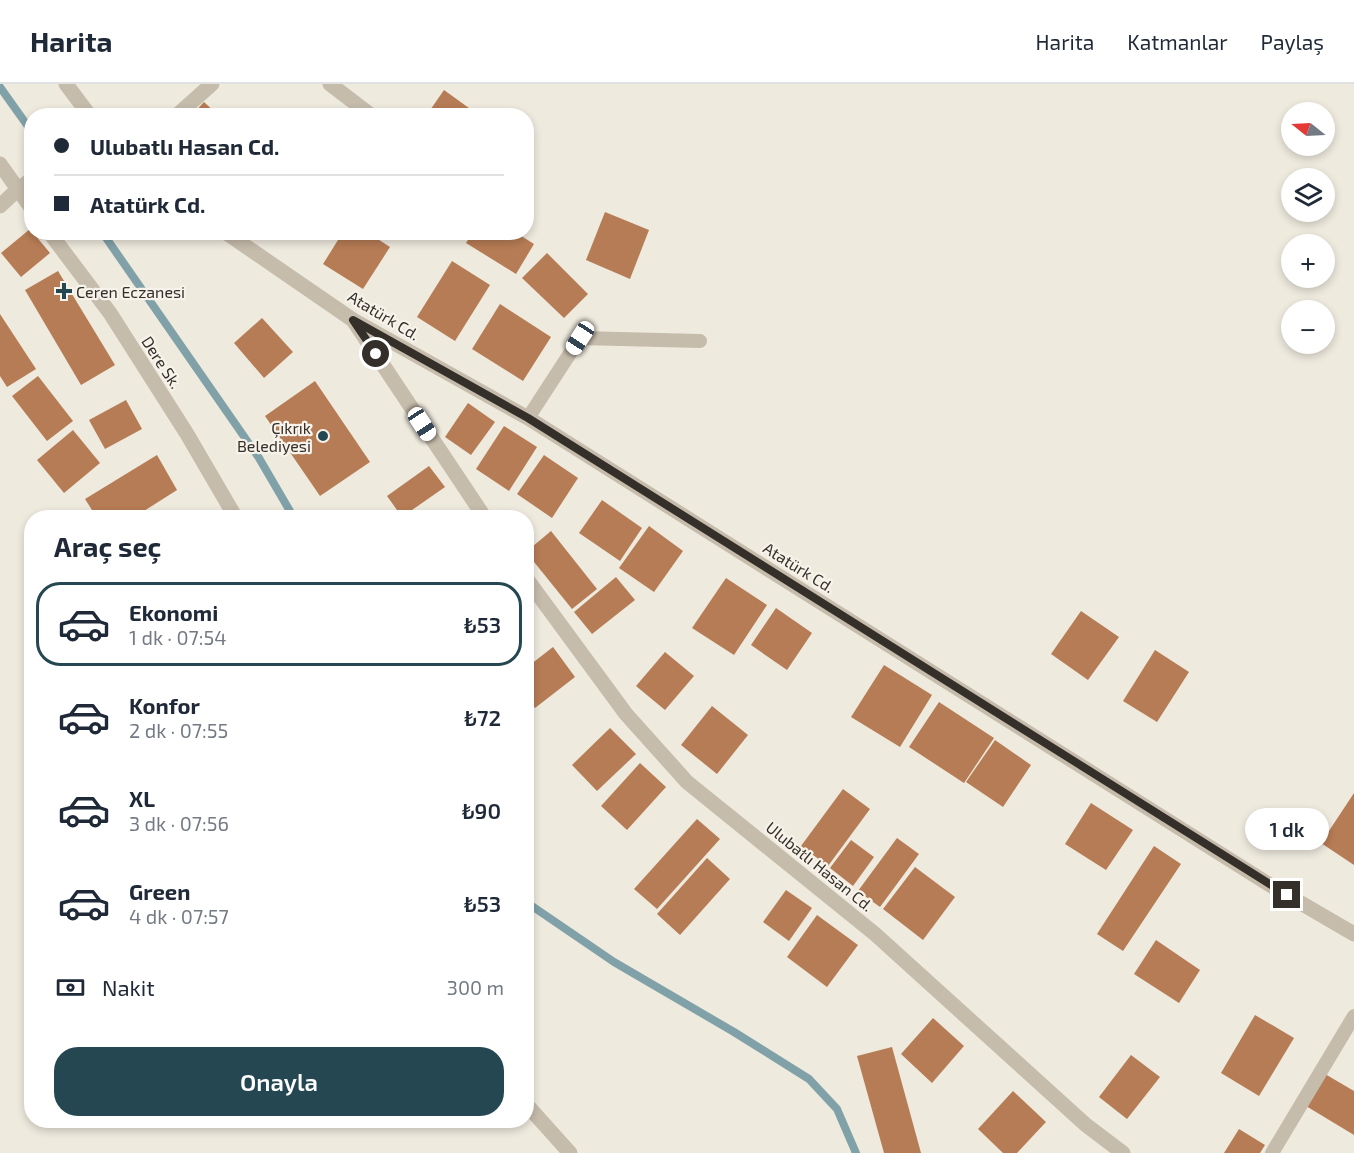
<!DOCTYPE html>
<html lang="tr">
<head>
<meta charset="utf-8">
<style>
  :root { --surface:#fff; --page:#f2f2f3; --text:#1f2937; --muted:#747a83; --line:#e0e1e3; --accent:#254751 }
  body { margin:0; font-family:"Exo 2",sans-serif; background:var(--page); color:var(--text); height:100vh; display:flex; flex-direction:column; font-size:22px; white-space:nowrap }
  * { box-sizing:border-box; margin:0 }
  p { font-size:20px; color:var(--muted) }
  .icon { flex:none; width:33px; height:33px; fill:none; stroke:currentColor; stroke-width:2; stroke-linecap:round; stroke-linejoin:round }
  .map { position:relative; flex:1; overflow:hidden }
  .panel { position:absolute; left:24px; top:426px; width:510px; height:618px; display:flex; flex-direction:column; background:var(--surface); border-radius:24px; box-shadow:0 3px 9px #0003 }
  .panel>* { flex:none }
  .banner { position:absolute; left:24px; top:24px; width:510px; height:132px; border-radius:24px; box-shadow:0 3px 9px #0003; display:grid; align-content:center; height:132px; padding:0 30px; background:var(--surface) }
  .needle { width:39px; rotate:288deg }
  .controls { position:absolute; left:1281px; top:18px; display:grid; gap:12px }
  .controls a { display:grid; place-items:center; width:54px; height:54px; border-radius:50%; background:var(--surface); box-shadow:0 3px 9px #0003; font-size:30px }
  .end { position:absolute; width:27px; height:27px; margin:-14px; border:8px solid #352f2a; background:#fff; box-shadow:0 0 0 3px #fff }
  .from { border-radius:50% }
  .bubble { position:absolute; height:42px; border-radius:21px; background:var(--surface); box-shadow:0 3px 9px #0003; font-size:20px; font-weight:600; line-height:42px; text-align:center }
  .car { position:absolute; width:18px; height:36px; margin:-18px -9px; border-radius:8px; box-shadow:0 0 4px 2px #0007; background:linear-gradient(#fff 24%,#345 0 40%,#fff 0 76%,#345 0 86%,#fff 0) }
  .banner b { display:flex; align-items:center; gap:21px; height:57px; font-size:22px }
  .banner b+b { border-top:2px solid var(--line) }
  .banner i { width:15px; height:15px; background:var(--text) }
  ul { padding:0; list-style:none }
  li { display:flex; align-items:center; gap:18px; height:84px; margin:0 12px 9px; padding:0 18px; border:3px solid transparent; border-radius:24px }
  li div { flex:1 }
  li b { display:block; font-size:22px }
  li em { font-style:normal; font-weight:600 }
  li.selected { border-color:var(--accent) }
  li>.icon { width:54px; height:54px; stroke-width:1.5 }
  h2 { padding:0 30px; font-size:27px; line-height:72px }
  .pay { display:flex; align-items:center; gap:15px; height:66px; padding:0 30px; font-size:22px }
  .pay p { margin-inline-start:auto }
  .button { display:flex; gap:12px; margin-top:auto; padding:12px 30px }
  .button a { flex:1; height:69px; border-radius:24px; background:var(--accent); color:#fff; font-size:24px; font-weight:600; line-height:69px; text-align:center }
  header { display:flex; align-items:center; gap:36px; box-sizing:border-box; height:84px; padding:0 30px; background:var(--surface); border-bottom:2px solid var(--line) }
  header strong { font-size:28px }
  nav { display:flex; gap:33px; margin-inline-start:auto; font-size:21px }
  .map>svg:first-child { display:block }
  .lines { fill:none; stroke-linecap:round; stroke-linejoin:round }
  .stream { stroke:#81a1a9; stroke-width:8 }
  .building { fill:#b67c55 }
  .service { stroke:#c6bcac; stroke-width:14 }
  .minor { stroke:#c6bcac; stroke-width:15 }
  .tertiary { stroke:#c6bcac; stroke-width:15 }
  .route { stroke:#352f2a; stroke-width:8 }
  .poi-dot { fill:#254751; stroke:#f7f3ea; stroke-width:2 }
  .labels { text-anchor:middle; dominant-baseline:central; stroke-width:4.5; stroke-linejoin:round; paint-order:stroke }
  .poi-label { font-size:16px; fill:#352f2a; stroke:#f7f3ea; text-anchor:start }
  .street-label { font-size:16px; fill:#352f2a; stroke:#f7f3ea }
</style>
</head>
<body>
<header>
<strong>Harita</strong>
<nav><a>Harita</a><a>Katmanlar</a><a>Paylaş</a></nav>
</header>
<div class="map">
<svg width="1354" height="1069" viewBox="0 0 1354 1069">
  <rect width="100%" height="100%" fill="#efeade"/>
  <g class="lines">
    <g class="stream">
      <path d="M0 3 32 48"/>
      <path d="M102 148 259 374 294 434"/>
      <path d="M526 818 614 878 734 948 809 995 837 1025 856 1069"/>
    </g>
  </g>
  <g class="building">
    <path d="M444 6 480 32H426Z"/>
    <path d="M204 18 219 32H191Z"/>
    <path d="M605 128 649 146 630 195 586 176Z"/>
    <path d="M30 145 50 169 21 193 1 169Z"/>
    <path d="M343 148H367L390 163 363 205 323 180Z"/>
    <path d="M473 148H515L534 160 516 190 466 159Z"/>
    <path d="M547 169 588 210 564 234 522 194Z"/>
    <path d="M452 177 490 201 455 257 417 233Z"/>
    <path d="M58 187 115 281 81 301 25 206Z"/>
    <path d="M500 220 551 253 523 297 472 265Z"/>
    <path d="M0 230 36 285 7 303 0 292Z"/>
    <path d="M262 234 293 268 264 294 234 259Z"/>
    <path d="M38 292 73 337 47 357 12 312Z"/>
    <path d="M315 297 370 378 320 412 265 332Z"/>
    <path d="M126 316 142 345 105 365 89 336Z"/>
    <path d="M468 319 495 338 471 371 445 353Z"/>
    <path d="M504 342 537 363 509 407 476 385Z"/>
    <path d="M73 346 100 379 64 409 37 376Z"/>
    <path d="M157 371 177 406 133 434H97L85 415Z"/>
    <path d="M544 371 578 394 552 434 517 410Z"/>
    <path d="M429 382 445 403 402 433 387 412Z"/>
    <path d="M602 416 642 444 620 477 579 449Z"/>
    <path d="M649 442 683 467 654 508 619 484Z"/>
    <path d="M551 447 597 505 572 525 526 468Z"/>
    <path d="M616 493 635 516 592 550 574 528Z"/>
    <path d="M726 494 767 521 734 571 692 544Z"/>
    <path d="M776 524 812 549 787 586 751 561Z"/>
    <path d="M1081 527 1119 553 1088 596 1051 570Z"/>
    <path d="M553 563 575 593 535 624 526 613V584Z"/>
    <path d="M1155 566 1189 588 1157 638 1123 617Z"/>
    <path d="M665 568 694 592 665 626 636 602Z"/>
    <path d="M884 581 932 611 900 663 851 633Z"/>
    <path d="M939 618 994 654 964 699 909 663Z"/>
    <path d="M712 622 748 651 717 690 681 661Z"/>
    <path d="M610 644 636 670 597 707 572 681Z"/>
    <path d="M995 656 1031 681 1003 723 966 698Z"/>
    <path d="M640 679 666 703 627 746 601 722Z"/>
    <path d="M843 705 870 725 828 782 801 762Z"/>
    <path d="M1354 709V781L1321 759Z"/>
    <path d="M1091 719 1133 746 1106 786 1065 760Z"/>
    <path d="M697 735 720 755 657 825 634 805Z"/>
    <path d="M897 754 919 770 880 823 858 807Z"/>
    <path d="M851 756 874 773 853 802 830 784Z"/>
    <path d="M1154 762 1181 780 1123 867 1097 850Z"/>
    <path d="M707 774 730 795 680 851 657 830Z"/>
    <path d="M915 783 955 813 923 856 883 825Z"/>
    <path d="M786 806 812 824 789 857 763 838Z"/>
    <path d="M817 831 858 861 827 903 787 873Z"/>
    <path d="M1156 856 1200 886 1179 919 1134 890Z"/>
    <path d="M1255 931 1294 954 1259 1012 1221 989Z"/>
    <path d="M933 934 964 962 932 999 901 970Z"/>
    <path d="M892 963 921 1069H884L857 972Z"/>
    <path d="M1131 971 1160 993 1127 1035 1099 1013Z"/>
    <path d="M1325 990 1354 1007V1051L1306 1022Z"/>
    <path d="M1013 1007 1046 1038 1017 1069H1003L978 1045Z"/>
    <path d="M1239 1045 1265 1061 1260 1069H1224Z"/>
  </g>
  <g class="lines">
    <g class="service">
      <path d="M528 334 580 254 700 257"/>
      <path d="M1272 1069 1354 932"/>
    </g>
    <g class="minor">
      <path d="M330 0 372 32"/>
      <path d="M176 32 212 0"/>
      <path d="M0 80 32 125"/>
      <path d="M17 106 32 95"/>
      <path d="M49 148 110 229 187 350 236 434"/>
      <path d="M353 236 485 434"/>
      <path d="M526 494 626 630 687 698 875 850 1086 1041 1123 1069"/>
      <path d="M526 1020 570 1069"/>
    </g>
    <g class="tertiary">
      <path d="M66 0 90 32"/>
      <path d="M0 122 17 106"/>
      <path d="M225 148 353 236 528 334 1270 801 1354 850"/>
    </g>
  </g>
  <g class="lines">
    <path class="route" d="M376 270 353 236 528 334 1287 811"/>
  </g>
  <g class="poi-dot">
    <path d="M61 198h6v6h6v6h-6v6h-6v-6h-6v-6h6z"/>
    <circle cx="323" cy="352" r="6"/>
  </g>
  <g class="labels">
    <g class="poi-label">
      <text x="76" y="207">Ceren Eczanesi</text>
      <text x="311" y="343" text-anchor="end">Çıkrık<tspan x="311" dy="18">Belediyesi</tspan></text>
    </g>
    <g class="street-label">
      <text transform="translate(384 231) rotate(31)">Atatürk Cd.</text>
      <text transform="translate(162 278) rotate(57)">Dere Sk.</text>
      <text transform="translate(799 483) rotate(32)">Atatürk Cd.</text>
      <text transform="translate(820 782) rotate(39)">Ulubatlı Hasan Cd.</text>
    </g>
  </g>
</svg>
<div class="controls">
<a><svg class="needle" viewBox="-14 -14 28 28"><path d="M0-13l5 13h-10z" fill="#e53935"/><path d="M0 13l5-13h-10z" fill="#747a83"/></svg></a>
<a><svg class="icon" aria-label="layers" viewBox="0 0 24 24"><path d="M12 4l9 5-9 5-9-5zM3 14l9 5 9-5"/></svg></a>
<a>+</a>
<a>−</a>
</div>
<i class="end from" style="left:376px;top:270px"></i>
<i class="end" style="left:1287px;top:811px"></i>
<div class="bubble" style="left:1245px;top:724px;width:84px">1 dk</div>
<i class="car" style="left:580px;top:254px;rotate:213deg"></i>
<i class="car" style="left:422px;top:340px;rotate:147deg"></i>
<div class="banner">
<b><i class="from"></i>Ulubatlı Hasan Cd.</b>
<b><i></i>Atatürk Cd.</b>
</div>
<section class="panel">
<h2>Araç seç</h2>
<ul>
<li class="selected"><svg class="icon" aria-label="car" viewBox="0 0 24 24"><path d="M5 17H2v-5l4-1 3-4h7l3 4 3 1v5h-3M9 17h6M6 11h13"/><circle cx="7" cy="17" r="2"/><circle cx="17" cy="17" r="2"/></svg><div><b>Ekonomi</b><p>1 dk · 07:54</p></div><em>₺53</em></li>
<li><svg class="icon" aria-label="car" viewBox="0 0 24 24"><path d="M5 17H2v-5l4-1 3-4h7l3 4 3 1v5h-3M9 17h6M6 11h13"/><circle cx="7" cy="17" r="2"/><circle cx="17" cy="17" r="2"/></svg><div><b>Konfor</b><p>2 dk · 07:55</p></div><em>₺72</em></li>
<li><svg class="icon" aria-label="car" viewBox="0 0 24 24"><path d="M5 17H2v-5l4-1 3-4h7l3 4 3 1v5h-3M9 17h6M6 11h13"/><circle cx="7" cy="17" r="2"/><circle cx="17" cy="17" r="2"/></svg><div><b>XL</b><p>3 dk · 07:56</p></div><em>₺90</em></li>
<li><svg class="icon" aria-label="car" viewBox="0 0 24 24"><path d="M5 17H2v-5l4-1 3-4h7l3 4 3 1v5h-3M9 17h6M6 11h13"/><circle cx="7" cy="17" r="2"/><circle cx="17" cy="17" r="2"/></svg><div><b>Green</b><p>4 dk · 07:57</p></div><em>₺53</em></li>
</ul>
<div class="pay"><svg class="icon" aria-label="cash" viewBox="0 0 24 24"><path d="M3 7h18v10H3z"/><circle cx="12" cy="12" r="2"/></svg>Nakit<p>300 m</p></div>
<div class="button"><a>Onayla</a></div>
</section>
</div>
</body>
</html>
